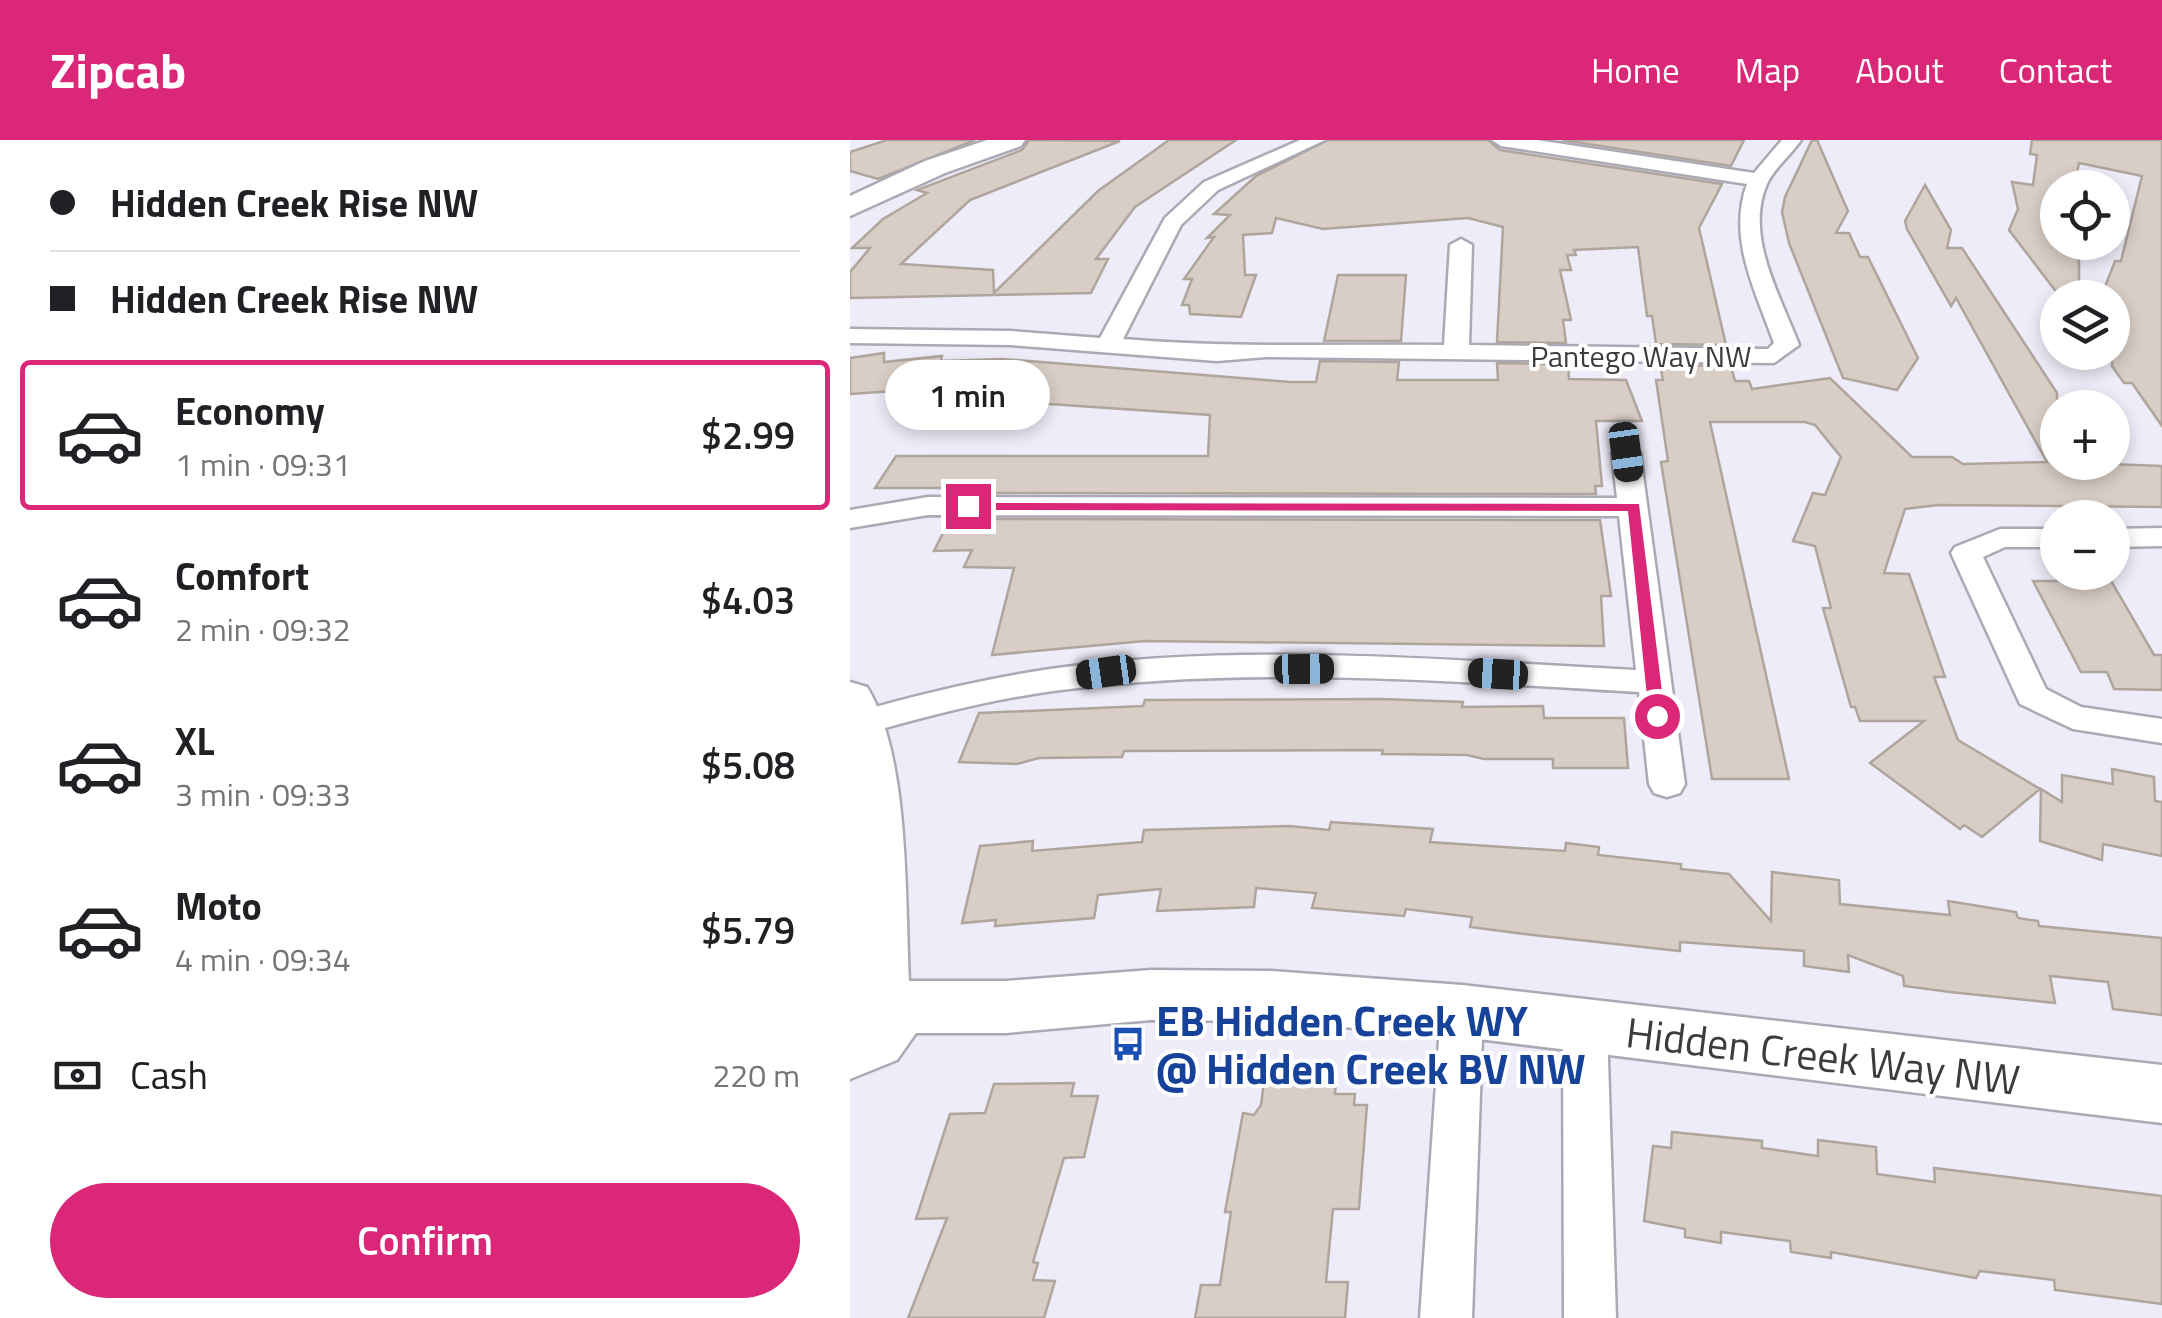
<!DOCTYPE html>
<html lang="en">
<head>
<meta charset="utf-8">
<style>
  :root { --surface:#fff; --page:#f6f6f6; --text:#202124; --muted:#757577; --line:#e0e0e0; --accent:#db2777 }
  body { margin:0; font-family:"Titillium Web",sans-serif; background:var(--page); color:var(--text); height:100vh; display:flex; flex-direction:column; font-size:38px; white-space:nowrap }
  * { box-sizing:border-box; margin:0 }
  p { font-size:32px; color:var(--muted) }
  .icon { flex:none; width:55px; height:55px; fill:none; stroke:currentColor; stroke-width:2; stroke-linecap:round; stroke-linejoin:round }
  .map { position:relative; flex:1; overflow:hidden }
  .side { display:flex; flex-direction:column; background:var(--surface); width:850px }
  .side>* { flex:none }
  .hud { display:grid; align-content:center; height:220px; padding:0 50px; background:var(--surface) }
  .tools { position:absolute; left:1190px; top:30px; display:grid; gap:20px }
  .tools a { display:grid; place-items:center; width:90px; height:90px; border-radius:50%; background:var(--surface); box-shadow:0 5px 15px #0003; font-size:50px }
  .end { position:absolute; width:45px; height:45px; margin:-22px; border:12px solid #db2777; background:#fff; box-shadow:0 0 0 5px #fff }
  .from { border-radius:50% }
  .bubble { position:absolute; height:70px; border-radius:35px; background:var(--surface); box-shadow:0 5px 15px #0003; font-size:32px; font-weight:600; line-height:70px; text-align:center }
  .car { position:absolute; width:30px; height:60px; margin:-30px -15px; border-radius:12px; box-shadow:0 0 8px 2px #0007; background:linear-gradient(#222 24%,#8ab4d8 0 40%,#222 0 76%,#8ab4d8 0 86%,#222 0) }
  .hud b { display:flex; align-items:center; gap:35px; height:95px; font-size:38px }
  .hud b+b { border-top:2px solid var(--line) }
  .hud i { width:25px; height:25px; background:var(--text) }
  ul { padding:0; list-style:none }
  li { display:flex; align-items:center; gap:30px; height:150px; margin:0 20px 15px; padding:0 30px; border:5px solid transparent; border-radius:10px }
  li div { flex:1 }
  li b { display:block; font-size:38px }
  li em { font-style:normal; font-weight:600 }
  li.selected { border-color:var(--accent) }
  li>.icon { width:90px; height:90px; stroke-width:1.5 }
  .pay { display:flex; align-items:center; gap:25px; height:110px; padding:0 50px; font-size:38px }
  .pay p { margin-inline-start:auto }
  .button { display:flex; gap:20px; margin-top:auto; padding:20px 50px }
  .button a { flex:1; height:115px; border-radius:60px; background:var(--accent); color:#fff; font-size:40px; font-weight:600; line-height:115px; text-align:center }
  header { display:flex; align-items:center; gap:60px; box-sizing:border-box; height:140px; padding:0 50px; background:var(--accent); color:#fff }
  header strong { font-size:48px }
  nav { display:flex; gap:55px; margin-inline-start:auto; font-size:35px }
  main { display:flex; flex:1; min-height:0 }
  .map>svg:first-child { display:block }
  .building { fill:#d9cec6; stroke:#afa59d; stroke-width:2.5 }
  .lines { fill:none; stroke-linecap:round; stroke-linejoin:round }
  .street-casing { stroke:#aaa9b4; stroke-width:5 }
  .secondary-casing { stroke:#aaa9b4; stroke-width:5 }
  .street { fill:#fff; fill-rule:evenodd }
  .secondary { fill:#fff; fill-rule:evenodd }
  .route { fill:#db2777 }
  .labels { text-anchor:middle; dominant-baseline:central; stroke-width:8; stroke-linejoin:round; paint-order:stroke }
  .far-street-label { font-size:30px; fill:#3c3b40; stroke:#fff }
  .near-transit-label { font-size:42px; font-weight:bold; fill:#164399; stroke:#fff; text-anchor:start }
  .near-street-label { font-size:42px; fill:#3c3b40; stroke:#fff }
</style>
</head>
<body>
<header>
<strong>Zipcab</strong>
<nav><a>Home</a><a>Map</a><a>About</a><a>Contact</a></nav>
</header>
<main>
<section class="side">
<div class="hud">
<b><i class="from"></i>Hidden Creek Rise NW</b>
<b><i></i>Hidden Creek Rise NW</b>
</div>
<ul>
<li class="selected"><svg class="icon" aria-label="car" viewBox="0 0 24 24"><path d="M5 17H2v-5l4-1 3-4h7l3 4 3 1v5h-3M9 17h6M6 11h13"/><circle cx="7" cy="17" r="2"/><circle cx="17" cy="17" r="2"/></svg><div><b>Economy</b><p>1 min · 09:31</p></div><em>$2.99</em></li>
<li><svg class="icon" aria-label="car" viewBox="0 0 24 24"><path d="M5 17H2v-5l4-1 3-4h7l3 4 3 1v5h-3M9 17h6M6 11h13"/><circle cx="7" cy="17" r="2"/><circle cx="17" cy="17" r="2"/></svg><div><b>Comfort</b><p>2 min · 09:32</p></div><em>$4.03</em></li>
<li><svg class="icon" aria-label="car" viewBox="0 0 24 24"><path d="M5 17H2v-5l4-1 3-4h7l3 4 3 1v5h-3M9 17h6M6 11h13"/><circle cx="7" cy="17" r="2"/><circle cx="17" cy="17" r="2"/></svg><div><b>XL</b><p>3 min · 09:33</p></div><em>$5.08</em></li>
<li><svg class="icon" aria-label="car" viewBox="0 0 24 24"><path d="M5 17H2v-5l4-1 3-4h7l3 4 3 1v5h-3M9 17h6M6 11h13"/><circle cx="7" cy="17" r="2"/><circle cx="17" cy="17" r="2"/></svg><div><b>Moto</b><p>4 min · 09:34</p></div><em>$5.79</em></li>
</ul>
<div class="pay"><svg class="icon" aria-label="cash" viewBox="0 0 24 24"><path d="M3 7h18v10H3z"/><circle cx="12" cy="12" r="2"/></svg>Cash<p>220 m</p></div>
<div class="button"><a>Confirm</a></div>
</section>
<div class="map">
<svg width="1312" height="1178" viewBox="0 0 1312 1178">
  <rect width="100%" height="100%" fill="#edecf8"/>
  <g class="building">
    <path d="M37 0H125L28 39 0 31V12Z"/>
    <path d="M179 0 270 1 120 60 51 124 143 130 144 153 248 51 319 0H386L285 67 246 119H258L241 153 0 158V132L20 108H2L33 79 77 53 67 50 172 10Z"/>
    <path d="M478 0H638L650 10 872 44 849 88 876 205 806 204 802 176H797L788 107 724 110 726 115H717L721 130H710L721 180H713L716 203 647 202 653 87 618 78 473 89 426 78 422 93 393 95 395 135H406L391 177 340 174 339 165H332L342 139H334L364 97 357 98 380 75 364 74 406 36Z"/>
    <path d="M712 0H894L881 26Z"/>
    <path d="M962 0H967L998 71 986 93H999L1010 117H1018L1068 218 1047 250 993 238 939 103 932 72 935 57Z"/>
    <path d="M1182 0H1312V286L1282 243H1274L1262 226V157H1251L1265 121H1271L1292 36 1229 23 1224 48H1200L1208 49V102H1221L1229 121V158H1211L1159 90 1168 69 1162 42 1183 45 1187 15 1180 14Z"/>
    <path d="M1075 45 1101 90 1097 108H1112L1207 253 1208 322 1312 326V367L1088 365 1055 369 1034 433 1059 434 1095 537H1084L1108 600 1190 649 1132 697 1114 685 1110 689 1020 623 1074 581H1010L1005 567H1001L973 468H981L965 406 943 401 963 353 975 355 991 317 965 285 955 282H860L939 639H862L811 322 818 321 806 240H813L810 225 881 226 885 241H899L902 249 980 238 1062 317H1102L1113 324 1197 322 1106 158 1101 166 1057 89 1055 81Z"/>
    <path d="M488 135H556L551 201H474Z"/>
    <path d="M34 213V222L92 216 91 221 152 219 440 242H466L470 221 549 222 547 240H648L647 223 718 224 719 239 776 240 792 281H746L752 346H745L746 354 112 353 115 348H25L46 316H358L360 275 126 259 128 253 87 254 90 248 0 254V218Z"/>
    <path d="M100 379 750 380 761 456H751L754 506 295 501 142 515 164 428 114 427 122 410 84 411Z"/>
    <path d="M1206 432H1256L1304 515H1312V550L1264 549 1257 532H1231L1183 441H1210Z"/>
    <path d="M532 559 613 562 612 567 693 566 694 578H774L778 628H703V619H634L617 615 532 614 533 610 274 611 272 617 189 618 167 624 109 622 129 573 293 566 295 560Z"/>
    <path d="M1262 629 1304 637 1305 661 1312 662V716L1253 704 1252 720 1190 701 1191 649 1212 662V635L1263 644Z"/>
    <path d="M481 682 583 689 580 702 715 711 716 703 749 707 748 715 831 724V729L879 734 921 781 922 732 989 740 990 764 1100 775 1098 761 1166 772 1168 778 1188 781 1189 786 1312 798V875L1263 869 1258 842 1200 836 1205 863 1100 852 1054 846 1053 836 998 815 999 832 954 826V811L830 802V811L674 794 620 787 622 777 556 769 554 776 462 768 466 753 406 748 404 767 307 771 311 749 248 755 244 778 145 786 146 780 112 783 130 706 183 701 182 711 292 702 294 690 440 686 479 690Z"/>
    <path d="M414 942H486L485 954H505L504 965H517L509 1069H483L476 1142H498L495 1178H345L351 1145H370L381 1072H375L393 973 404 975 411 965Z"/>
    <path d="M224 943 221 956H248L234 1017 214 1018 183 1122 188 1123 183 1140 205 1141 194 1178H58L97 1078 66 1079 100 974 135 973 144 944Z"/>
    <path d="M822 992 912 1001V1008L968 1016V1000L1026 1007 1027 1034 1085 1042 1084 1028 1312 1056V1164L1205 1150 1204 1140 1130 1131 1126 1138 981 1112V1118L941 1112 940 1101 871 1092V1103L835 1097V1089L794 1081 803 1006 821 1008Z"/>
  </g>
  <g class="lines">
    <g class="street-casing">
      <g id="street">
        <path d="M450 0H475L368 50 331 85 273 199C380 208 487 204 594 205L600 105 611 99 622 105 619 205 918 209 924 203C906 152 877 99 897 44L651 6 642 0H687L904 33 932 0H951C941 15 924 28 917 44 894 96 931 157 949 205L924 223 416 217 367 221 160 205 0 203V189L160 191 250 198 315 78 354 42Z"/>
        <path d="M776 305 790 313 835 644 830 653 817 657 804 653 799 644 789 552C594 541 397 525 203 551 137 560 74 577 10 595L0 592V574C66 555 132 539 200 529 394 502 592 520 786 530L769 376 78 375 0 388V370L78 357 767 358 762 313Z"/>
        <path d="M1312 388V406L1262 407V389Z"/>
        <path d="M1150 389H1208V407H1155L1133 417 1196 549 1231 567 1312 579V603L1223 589 1170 564 1101 413 1105 407Z"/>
        <path d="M612 853 627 858 633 871 622 1178H570L591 871 597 858Z"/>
        <path d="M735 869 750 874 757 887 766 1178H714L713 887 720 874Z"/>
      </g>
    </g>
    <g class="secondary-casing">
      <g id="secondary">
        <path d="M137 0H175L171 6 95 33 0 76V56L75 21Z"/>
        <path d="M0 542 17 547C60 616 55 760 59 841H156L301 830 421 831 612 845 1312 925V983L612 897 421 881 301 880 156 893H66L47 920 0 939Z"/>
      </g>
    </g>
    <use href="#street" class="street"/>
    <use href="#secondary" class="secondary"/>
  </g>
  <path class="route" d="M113 363 789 364 815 576 807 582 799 576 778 371 118 370Z"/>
  <defs>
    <g id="bus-bare" transform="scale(2.7)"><path d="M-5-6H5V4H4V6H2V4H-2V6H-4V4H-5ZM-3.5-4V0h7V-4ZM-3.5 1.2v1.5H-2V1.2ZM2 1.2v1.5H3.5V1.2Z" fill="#1a4fb4" stroke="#fff" stroke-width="2.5" paint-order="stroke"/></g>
  </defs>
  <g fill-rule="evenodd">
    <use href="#bus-bare" x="278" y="904"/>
  </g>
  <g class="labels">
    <g class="far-street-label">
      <text x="791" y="216">Pantego Way NW</text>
    </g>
    <g class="near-transit-label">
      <text x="306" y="880">EB Hidden Creek WY<tspan x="306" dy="48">@ Hidden Creek BV NW</tspan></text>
    </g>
    <g class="near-street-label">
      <text transform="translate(973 915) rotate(7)">Hidden Creek Way NW</text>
    </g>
  </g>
</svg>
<div class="tools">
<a><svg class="icon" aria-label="locate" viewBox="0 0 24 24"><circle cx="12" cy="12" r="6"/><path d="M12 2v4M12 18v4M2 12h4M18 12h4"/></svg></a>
<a><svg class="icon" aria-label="layers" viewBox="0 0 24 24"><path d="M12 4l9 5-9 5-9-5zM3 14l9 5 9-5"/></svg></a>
<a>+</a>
<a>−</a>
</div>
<i class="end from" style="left:807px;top:576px"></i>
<i class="end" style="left:118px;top:366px"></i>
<div class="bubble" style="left:35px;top:220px;width:165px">1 min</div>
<i class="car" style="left:776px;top:312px;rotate:172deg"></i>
<i class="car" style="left:454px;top:529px;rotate:89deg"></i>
<i class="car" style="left:256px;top:532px;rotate:262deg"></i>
<i class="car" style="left:648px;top:534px;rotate:273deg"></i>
</div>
</main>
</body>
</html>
